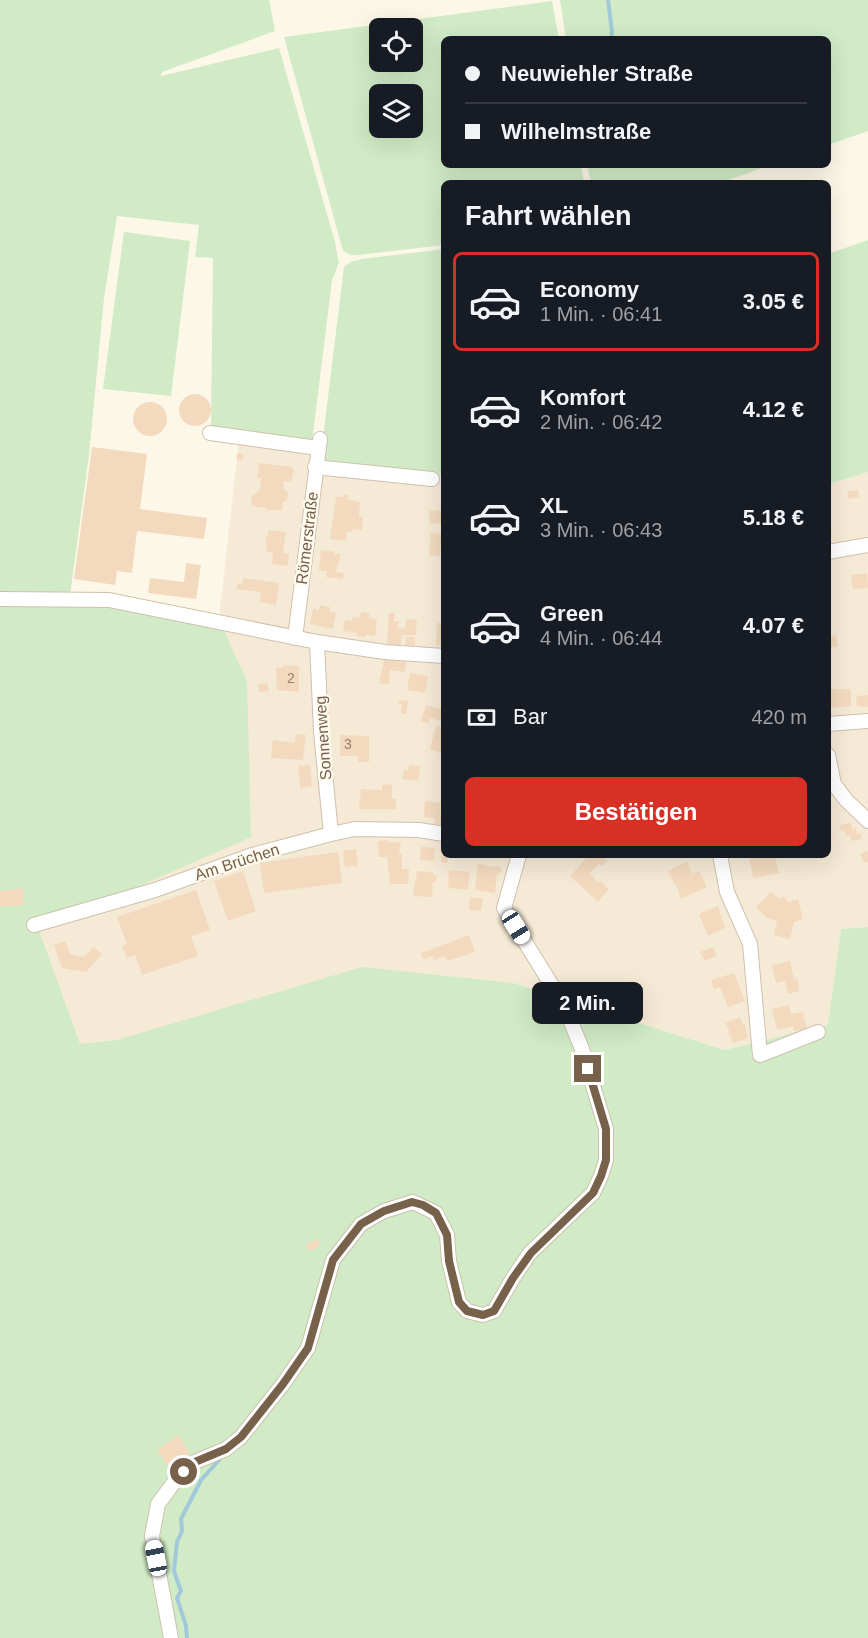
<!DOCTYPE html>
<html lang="de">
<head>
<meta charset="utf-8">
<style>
  :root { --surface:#171b24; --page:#242831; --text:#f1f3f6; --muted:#9ea1a6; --line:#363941; --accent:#d93025 }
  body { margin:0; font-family:Helvetica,sans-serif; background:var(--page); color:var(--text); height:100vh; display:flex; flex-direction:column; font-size:22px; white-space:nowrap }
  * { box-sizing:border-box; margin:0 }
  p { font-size:20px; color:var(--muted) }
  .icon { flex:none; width:33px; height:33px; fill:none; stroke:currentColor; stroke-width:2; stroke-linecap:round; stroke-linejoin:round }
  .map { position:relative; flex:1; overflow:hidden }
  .panel { position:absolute; left:441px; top:180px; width:390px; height:678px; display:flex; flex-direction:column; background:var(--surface); border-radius:9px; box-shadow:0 6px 24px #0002 }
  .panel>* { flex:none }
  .banner { position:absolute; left:441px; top:36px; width:390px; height:132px; border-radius:9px; box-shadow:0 6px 24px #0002; display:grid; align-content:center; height:132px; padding:0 24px; background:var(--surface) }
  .buttons { position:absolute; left:369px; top:18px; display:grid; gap:12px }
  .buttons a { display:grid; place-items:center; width:54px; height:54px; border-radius:9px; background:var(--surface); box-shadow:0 6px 24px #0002; font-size:30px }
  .end { position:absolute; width:27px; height:27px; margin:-14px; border:8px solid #78614b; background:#fff; box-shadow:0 0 0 3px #fff }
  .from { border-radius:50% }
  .bubble { position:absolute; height:42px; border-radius:9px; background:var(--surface); box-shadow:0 6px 24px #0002; font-size:20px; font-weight:600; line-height:42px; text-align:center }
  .car { position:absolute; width:18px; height:36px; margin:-18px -9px; border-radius:8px; box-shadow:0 0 4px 2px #0007; background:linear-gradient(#fff 24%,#345 0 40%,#fff 0 76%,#345 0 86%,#fff 0) }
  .banner b { display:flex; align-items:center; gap:21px; height:57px; font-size:22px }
  .banner b+b { border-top:2px solid var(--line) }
  .banner i { width:15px; height:15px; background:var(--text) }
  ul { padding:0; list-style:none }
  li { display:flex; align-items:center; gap:18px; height:99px; margin:0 12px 9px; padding:0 12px; border:3px solid transparent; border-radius:9px }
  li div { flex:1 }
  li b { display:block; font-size:22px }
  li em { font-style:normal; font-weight:600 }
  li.selected { border-color:var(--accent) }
  li>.icon { width:54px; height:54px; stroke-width:1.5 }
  h2 { padding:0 24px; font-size:27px; line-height:72px }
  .pay { display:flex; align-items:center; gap:15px; height:66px; padding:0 24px; font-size:22px }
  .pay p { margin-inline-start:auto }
  .cta { display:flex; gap:12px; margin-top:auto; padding:12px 24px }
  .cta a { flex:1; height:69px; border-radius:9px; background:var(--accent); color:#fff; font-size:24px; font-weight:600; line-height:69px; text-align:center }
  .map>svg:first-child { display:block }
  .residential { fill:#f5ead6 }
  .green { fill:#d0ebc6; fill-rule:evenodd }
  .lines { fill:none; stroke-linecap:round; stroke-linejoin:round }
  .stream { stroke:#a2c9d9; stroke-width:4 }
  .building { fill:#f3dabf }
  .minor-casing { stroke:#cfc0ad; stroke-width:16 }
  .minor { stroke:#fff; stroke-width:14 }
  .route { stroke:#78614b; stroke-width:8 }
  .labels { text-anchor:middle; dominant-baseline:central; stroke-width:4.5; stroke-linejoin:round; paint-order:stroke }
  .number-label { font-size:14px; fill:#977f68 }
  .street-label { font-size:16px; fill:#78614b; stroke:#fffbef }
</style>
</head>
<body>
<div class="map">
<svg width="868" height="1638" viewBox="0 0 868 1638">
  <rect width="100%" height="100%" fill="#fdf7e8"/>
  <path class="residential" d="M239 440 314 451 313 461 444 475V855H828V483L868 471V927L841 929 828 1025 723 1050 513 983 80 1045 39 930 219 620Z"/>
  <g class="green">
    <path d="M0 0H269L275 31 162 72 161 76 279 48 335 242 339 263 332 280 312 442 211 429 213 258 195 257 199 225 117 216 104 298 89 455 70 595 219 620 247 681 251 837 39 930 80 1044 117 1040 362 967 513 983 724 1050 828 1025 841 929 868 927V1638H0Z"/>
    <path d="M560 0H868V131L828 145V39H566Z"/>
    <path d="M552 1 559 39H444V165H581L584 183H444V245L358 255H351L343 251 284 37ZM380 28H412V62H380ZM412 94V128H380V94Z"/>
    <path d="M587 165H771L719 183H591Z"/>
    <path d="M124 232 190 241 171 396 103 389Z"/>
    <path d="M868 240V472L828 484V254Z"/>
    <path d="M444 249V475L320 462 344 267 350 262 362 259Z"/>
  </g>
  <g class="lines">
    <g class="stream">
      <path d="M608 0 612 31 611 39"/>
      <path d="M187 1638 186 1626 177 1598 181 1591 174 1571 177 1542 182 1531 181 1519 201 1480 221 1458"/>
    </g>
  </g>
  <g class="building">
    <circle cx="195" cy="410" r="16"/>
    <circle cx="150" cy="419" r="17"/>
    <path d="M92 447 147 454 140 509 207 518 204 539 137 531 132 573 117 571 115 585 74 579Z"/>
    <circle cx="240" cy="457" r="3.5"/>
    <path d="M259 463 291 467 294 470 292 480 290 482 284 481 283 488 288 493 287 500 283 502 282 510H267L266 508 253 506 251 503 252 496 260 490 261 478H257Z"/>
    <path d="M858 490 859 497 849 499 847 492Z"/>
    <path d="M343 495H349L347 499 360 502 359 517H363L362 530 353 529 352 532 347 531 346 541 330 539 336 497H343Z"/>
    <path d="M441 510 442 523 430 524 429 511Z"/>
    <path d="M828 519 832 536 828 537Z"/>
    <path d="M269 530 286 532 283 553 289 554 288 566 272 564 273 552H266L267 544 265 542Z"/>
    <path d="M431 533 442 534 440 556 429 555Z"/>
    <path d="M321 550 335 552 334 554H341L336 572 344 573 343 579 326 577 327 571H319Z"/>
    <path d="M186 563 201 565 196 599 148 593 150 578 184 582Z"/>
    <path d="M867 573 868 588 853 589 851 575Z"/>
    <path d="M243 578 279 583 276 605 260 602 261 592 237 589V583L242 584Z"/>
    <path d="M320 605 330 607 329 611 336 613 333 629 310 624 313 608 319 610Z"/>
    <path d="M361 612 369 613V618L377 619 375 636 366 635V637L357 636 358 633 343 631 345 620 352 621 353 617 360 618Z"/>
    <path d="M389 613H395L394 621H399L398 628 405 629 406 619 417 620 416 635H402L401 645 387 644Z"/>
    <path d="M437 623H444V645H436Z"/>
    <path d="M836 635 838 646 828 648V637Z"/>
    <path d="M406 637H415V646L405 645Z"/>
    <path d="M384 659 406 662 405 672 390 670 389 685 379 683Z"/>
    <path d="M283 665 299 666V692L277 690 276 668 283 667Z"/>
    <path d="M410 673 428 676 425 693 407 690Z"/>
    <path d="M268 683 269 691 259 692 258 684Z"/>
    <path d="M828 689H851V706L829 708Z"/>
    <path d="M868 695V707L857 706 856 696Z"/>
    <path d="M403 700 408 701 406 714 401 713 402 705 399 704V701Z"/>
    <path d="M426 705 444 710V722L430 718 428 724 421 721Z"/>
    <path d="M436 726 444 728V754L430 749Z"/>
    <path d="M296 734 306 735 303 760 271 758 273 740 295 743Z"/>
    <path d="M340 735 369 736V762H358V756H340Z"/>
    <path d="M310 765 312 786 300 788 298 766Z"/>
    <path d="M409 765 420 766 418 781 402 779 404 770 408 771Z"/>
    <path d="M392 784V799H396V809H359L361 789 382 790V785Z"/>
    <path d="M425 801 441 803 440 813 444 814V825L434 824 435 818 424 817Z"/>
    <path d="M851 823 852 829 856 828 857 834 861 833 862 839 851 841 850 835 846 836 845 830 841 831 840 825Z"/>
    <path d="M388 840V843L401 842 399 854 402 853V869H409L408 884H390L387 857H379L378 841Z"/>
    <path d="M421 847 435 848 434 861 420 860Z"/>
    <path d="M356 849 358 866 345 867 343 851Z"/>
    <path d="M442 850H444V855H448L447 863 441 862Z"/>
    <path d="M868 851V862L864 863 860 854Z"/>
    <path d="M338 852 342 883 264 893 260 863Z"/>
    <path d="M589 855H601L607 861 602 866 599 863 590 873 598 883 600 881 609 889 598 902 570 876Z"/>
    <path d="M752 855H774L779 873 753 878 749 856Z"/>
    <path d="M687 862 692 874 699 871 707 887 681 899 676 884 675 885 668 871Z"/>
    <path d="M478 864 493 867 500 866 502 869 501 872 497 874 495 893 475 890Z"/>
    <path d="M449 870 470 872 468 890 448 888Z"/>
    <path d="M243 871 256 911 228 921 214 881Z"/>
    <path d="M417 871 433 872V875H437L436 882H433L432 897 413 896Z"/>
    <path d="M23 888 24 905 0 907V891Z"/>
    <path d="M196 890 210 930 191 936 198 956 142 975 135 955 127 958 122 946 127 944 117 917Z"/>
    <path d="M771 892 779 899 784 896 788 902 798 899 803 919 794 922 790 939 774 935 777 921 767 918 756 907Z"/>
    <path d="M470 897 483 899 481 911 469 910Z"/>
    <path d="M718 906 725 928 708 936 699 914Z"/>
    <path d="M469 935 475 952 447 961 445 956 434 960 433 956 423 959 421 953Z"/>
    <path d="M65 941 70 954 84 957 93 947 102 954 86 972 62 968 54 945Z"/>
    <path d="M713 947 717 956 705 961 700 952Z"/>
    <path d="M790 961 794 979H797L800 991 788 994 785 981 776 983 772 965Z"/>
    <path d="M734 973 745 1001 728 1007 720 987 714 989 711 980Z"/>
    <path d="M789 1005 791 1014 803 1012 807 1029 794 1031 793 1026 777 1030 772 1009Z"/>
    <path d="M740 1017 743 1024H745L748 1038 733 1043 730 1035 728 1034 729 1031 726 1023Z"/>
    <path d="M317 1239 320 1245 309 1252 305 1245Z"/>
    <path d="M178 1435 190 1453 169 1468 157 1450Z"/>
  </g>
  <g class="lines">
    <g class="minor-casing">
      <g id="minor">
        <path d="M210 433 318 448"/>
        <path d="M315 467 432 479"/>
        <path d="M828 552 868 545"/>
        <path d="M0 599 109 600 317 642 385 652 444 656"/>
        <path d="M295 638 320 439"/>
        <path d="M317 642 321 732 331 834"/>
        <path d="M828 724 868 721"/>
        <path d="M828 755 834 784"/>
        <path d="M828 785 834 784 846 800 868 821"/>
        <path d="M720 855 727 892 750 944 760 1055 818 1032"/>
        <path d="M34 925 155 890 252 855 331 834 355 829 419 830 444 834"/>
        <path d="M171 1638 152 1536 158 1504 175 1481 195 1462 226 1449 241 1437 283 1384 308 1348 333 1260 361 1224 384 1211 413 1202 436 1213 447 1235 449 1261 459 1302 467 1311 483 1315 494 1311 513 1278 530 1253 593 1193 601 1176 606 1160V1129L582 1049 564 1005 504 908 519 855"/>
      </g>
    </g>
    <use href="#minor" class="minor"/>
  </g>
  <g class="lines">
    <path class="route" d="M184 1472 195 1462 226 1449 241 1437 283 1384 308 1348 333 1260 361 1224 384 1211 412 1202 423 1205 436 1213 447 1235 449 1261 459 1302 467 1311 483 1315 494 1311 513 1278 531 1253 593 1193 601 1176 606 1160V1129L588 1069"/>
  </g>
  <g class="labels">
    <g class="number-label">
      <text x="291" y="678">2</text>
      <text x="348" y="744">3</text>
    </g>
    <g class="street-label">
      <text transform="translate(307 538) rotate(-83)">Römerstraße</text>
      <text transform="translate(323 738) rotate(-94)">Sonnenweg</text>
      <text transform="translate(237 862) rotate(-18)">Am Brüchen</text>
    </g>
  </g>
</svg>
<div class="buttons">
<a><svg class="icon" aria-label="locate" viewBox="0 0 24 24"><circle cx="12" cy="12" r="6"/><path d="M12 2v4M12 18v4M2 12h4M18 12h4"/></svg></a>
<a><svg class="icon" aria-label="layers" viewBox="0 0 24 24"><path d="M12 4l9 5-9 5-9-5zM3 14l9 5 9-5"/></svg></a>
</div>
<i class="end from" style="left:184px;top:1472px"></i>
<i class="end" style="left:588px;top:1069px"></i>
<div class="bubble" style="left:532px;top:982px;width:111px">2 Min.</div>
<i class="car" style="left:516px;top:927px;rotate:148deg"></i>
<i class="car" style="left:156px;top:1558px;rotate:349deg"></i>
<div class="banner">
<b><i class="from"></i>Neuwiehler Straße</b>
<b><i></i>Wilhelmstraße</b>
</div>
<section class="panel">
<h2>Fahrt wählen</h2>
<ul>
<li class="selected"><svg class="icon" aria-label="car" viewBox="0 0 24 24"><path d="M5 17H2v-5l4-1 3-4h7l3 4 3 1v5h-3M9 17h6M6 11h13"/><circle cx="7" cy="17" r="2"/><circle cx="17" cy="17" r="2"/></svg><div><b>Economy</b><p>1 Min. · 06:41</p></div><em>3.05 €</em></li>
<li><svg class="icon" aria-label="car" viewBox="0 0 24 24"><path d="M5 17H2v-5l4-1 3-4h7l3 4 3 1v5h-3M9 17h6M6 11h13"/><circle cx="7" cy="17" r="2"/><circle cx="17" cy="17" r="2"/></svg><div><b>Komfort</b><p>2 Min. · 06:42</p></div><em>4.12 €</em></li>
<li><svg class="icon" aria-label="car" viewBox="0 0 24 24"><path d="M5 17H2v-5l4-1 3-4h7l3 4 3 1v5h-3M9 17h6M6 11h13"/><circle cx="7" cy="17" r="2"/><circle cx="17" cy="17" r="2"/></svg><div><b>XL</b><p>3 Min. · 06:43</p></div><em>5.18 €</em></li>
<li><svg class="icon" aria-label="car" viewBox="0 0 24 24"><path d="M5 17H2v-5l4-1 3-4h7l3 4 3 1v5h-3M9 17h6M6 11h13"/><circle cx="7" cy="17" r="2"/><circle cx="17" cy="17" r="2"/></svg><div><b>Green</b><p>4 Min. · 06:44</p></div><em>4.07 €</em></li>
</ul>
<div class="pay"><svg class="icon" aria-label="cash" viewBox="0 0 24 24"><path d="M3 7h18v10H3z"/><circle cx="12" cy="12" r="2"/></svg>Bar<p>420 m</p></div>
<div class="cta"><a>Bestätigen</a></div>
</section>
</div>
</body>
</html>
